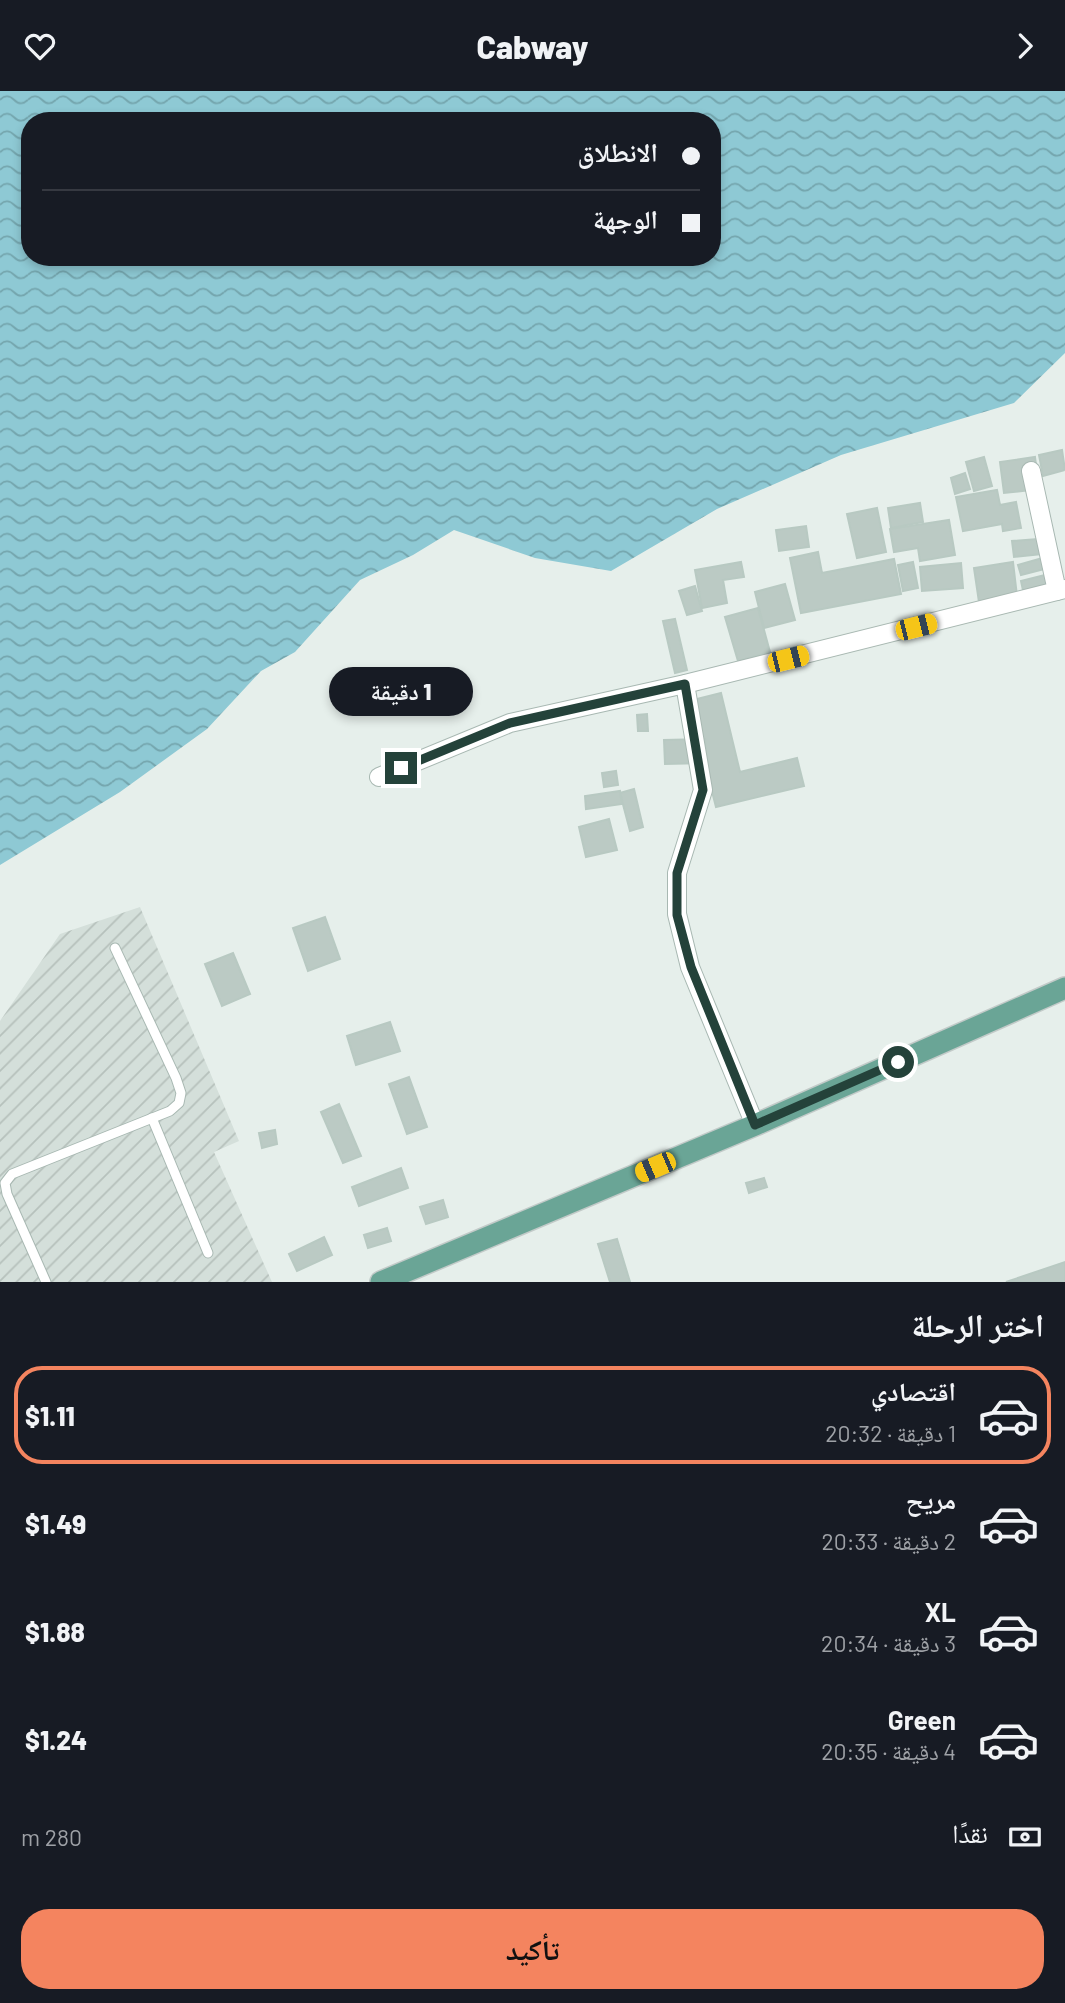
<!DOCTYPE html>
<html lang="ar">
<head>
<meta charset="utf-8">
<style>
  :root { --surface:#171b24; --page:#242831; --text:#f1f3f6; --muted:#9ea1a6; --line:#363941; --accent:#f4845f }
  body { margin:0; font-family:Barlow,"Noto Naskh Arabic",sans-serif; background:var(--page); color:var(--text); direction:rtl; height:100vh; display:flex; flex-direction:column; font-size:26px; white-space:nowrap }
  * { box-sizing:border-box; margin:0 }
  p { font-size:23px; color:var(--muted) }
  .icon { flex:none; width:38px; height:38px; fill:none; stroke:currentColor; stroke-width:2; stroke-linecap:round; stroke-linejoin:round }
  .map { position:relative; height:1191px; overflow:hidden; direction:ltr }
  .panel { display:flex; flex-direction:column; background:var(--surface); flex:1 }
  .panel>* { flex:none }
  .hud { position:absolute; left:21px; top:21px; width:700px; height:154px; border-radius:28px; box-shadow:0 4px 10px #0003; direction:rtl; display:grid; align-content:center; height:154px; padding:0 21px; background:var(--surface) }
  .end { position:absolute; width:32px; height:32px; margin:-16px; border:9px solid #24423a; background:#fff; box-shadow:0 0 0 4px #fff }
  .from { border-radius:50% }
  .bubble { position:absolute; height:49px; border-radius:24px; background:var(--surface); box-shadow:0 4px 10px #0003; font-size:23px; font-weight:800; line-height:49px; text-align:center; direction:rtl }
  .car { position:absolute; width:21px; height:42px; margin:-21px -10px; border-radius:9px; box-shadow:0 0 5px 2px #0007; background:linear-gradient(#f5c518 24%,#345 0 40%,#f5c518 0 76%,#345 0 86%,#f5c518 0) }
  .hud b { display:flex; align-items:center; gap:24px; height:66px; font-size:26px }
  .hud b+b { border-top:2px solid var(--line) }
  .hud i { width:18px; height:18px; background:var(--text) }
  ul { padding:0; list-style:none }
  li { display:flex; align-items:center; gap:21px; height:98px; margin:0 14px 10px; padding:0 7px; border:4px solid transparent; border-radius:28px }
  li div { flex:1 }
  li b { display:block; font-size:26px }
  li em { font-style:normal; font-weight:800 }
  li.current { border-color:var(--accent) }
  li>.icon { width:63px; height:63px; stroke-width:1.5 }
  h2 { padding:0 21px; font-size:32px; line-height:84px }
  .pay { display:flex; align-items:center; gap:18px; height:77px; padding:0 21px; font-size:26px }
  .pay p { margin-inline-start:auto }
  .button { display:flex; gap:14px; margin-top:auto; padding:14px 21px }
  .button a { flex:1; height:80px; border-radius:28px; background:var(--accent); color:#111; font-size:28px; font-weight:800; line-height:80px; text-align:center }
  header { display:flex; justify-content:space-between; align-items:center; height:91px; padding:0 21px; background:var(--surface); font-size:32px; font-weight:800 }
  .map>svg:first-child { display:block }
  .industrial { fill:url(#industrial-furrows) }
  .water { fill:url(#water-waves); fill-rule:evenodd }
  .building { fill:#bbcac4; stroke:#b8c9c2; stroke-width:2 }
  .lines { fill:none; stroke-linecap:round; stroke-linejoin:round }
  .lane-casing { stroke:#a8b8b2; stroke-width:11 }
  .street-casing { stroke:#a8b8b2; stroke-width:20 }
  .primary-casing { stroke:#c2cac8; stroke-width:24 }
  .lane { stroke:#fff; stroke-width:9 }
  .street { stroke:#fff; stroke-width:18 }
  .primary { stroke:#6aa596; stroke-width:21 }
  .route { stroke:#24423a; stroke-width:9 }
</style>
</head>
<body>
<header><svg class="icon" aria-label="forward" viewBox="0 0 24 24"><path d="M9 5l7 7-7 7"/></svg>Cabway<svg class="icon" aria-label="heart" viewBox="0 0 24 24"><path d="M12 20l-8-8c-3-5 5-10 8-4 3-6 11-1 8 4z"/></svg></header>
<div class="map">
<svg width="1065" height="1191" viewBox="0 0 1065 1191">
  <defs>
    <pattern id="industrial-furrows" width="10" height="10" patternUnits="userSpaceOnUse" patternTransform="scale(1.75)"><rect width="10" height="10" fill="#d4dfda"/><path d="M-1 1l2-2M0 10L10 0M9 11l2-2" fill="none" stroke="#b6c1bc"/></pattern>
    <pattern id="water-waves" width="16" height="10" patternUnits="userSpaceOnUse" patternTransform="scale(1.75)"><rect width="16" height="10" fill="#8ec9d4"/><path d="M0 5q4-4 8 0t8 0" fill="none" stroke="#74a5ad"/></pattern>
  </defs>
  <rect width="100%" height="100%" fill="#e6efeb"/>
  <path class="industrial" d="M140 816 239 1050 214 1061 272 1191H0V930L60 843Z"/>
  <path class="water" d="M0 0H1065V262L1014 312 841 364 717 418 611 480 535 467 454 439 413 464 360 489 295 561 261 580 207 638 120 701 0 774ZM30 30H712V166H30Z"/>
  <g class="building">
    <path d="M1062 359 1065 379 1043 385 1039 364Z"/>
    <path d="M984 366 992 395 974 400 966 371Z"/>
    <path d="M1035 366 1039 398 1004 402 1000 371Z"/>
    <path d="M965 382 970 398 955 403 951 387Z"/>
    <path d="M997 399 1000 414 1016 411 1021 437 1003 440 1002 433 963 440 956 406Z"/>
    <path d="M920 412 923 431 891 437 888 417Z"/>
    <path d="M877 417 886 461 857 467 847 423Z"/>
    <path d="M949 429 955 464 920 470 918 457 894 461 890 438Z"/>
    <path d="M806 435 809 456 779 460 776 439Z"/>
    <path d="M1050 447 1051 462 1014 466 1012 450Z"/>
    <path d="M818 461 822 482 894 468 901 503 801 522 790 467Z"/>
    <path d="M1053 464 1056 475 1021 484 1018 474Z"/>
    <path d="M741 471 744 486 723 489 727 512 702 517 695 479Z"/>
    <path d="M913 471 918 497 903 500 898 474Z"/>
    <path d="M1013 471 1017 505 979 511 974 477Z"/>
    <path d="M961 472 963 497 922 500 920 476Z"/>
    <path d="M1053 482 1057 495 1024 504 1021 490Z"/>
    <path d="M785 493 795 529 764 537 755 501Z"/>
    <path d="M695 495 702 520 687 524 679 500Z"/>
    <path d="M758 517 770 561 738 570 725 526Z"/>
    <path d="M675 528 687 579 675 582 663 530Z"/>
    <path d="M721 602 740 681 797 667 804 695 716 716 689 610Z"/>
    <path d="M647 623 648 640H638L637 624Z"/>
    <path d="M705 648 706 672 665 673 664 649Z"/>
    <path d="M616 680 618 694 604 696 602 682Z"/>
    <path d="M634 698 643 736 630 740 620 702Z"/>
    <path d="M620 700 622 713 586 718 585 705Z"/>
    <path d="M609 728 617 759 586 766 579 736Z"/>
    <path d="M325 826 340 868 308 880 293 837Z"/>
    <path d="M233 862 250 903 222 915 205 873Z"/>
    <path d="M390 931 400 960 356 974 347 945Z"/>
    <path d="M409 986 427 1036 407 1043 389 993Z"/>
    <path d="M339 1013 361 1065 343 1072 321 1021Z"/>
    <path d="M275 1039 277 1053 262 1057 259 1042Z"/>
    <path d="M401 1077 408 1097 359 1115 352 1096Z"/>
    <path d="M764 1087 767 1096 749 1102 746 1092Z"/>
    <path d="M443 1109 448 1126 426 1133 420 1116Z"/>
    <path d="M387 1137 391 1150 368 1157 364 1144Z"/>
    <path d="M324 1146 332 1164 297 1180 289 1163Z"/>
    <path d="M617 1148 630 1191H610L598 1153Z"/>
    <path d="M1065 1171V1191H1006Z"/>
  </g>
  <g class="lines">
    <g class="lane-casing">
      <g id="lane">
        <path d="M152 1027 208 1162"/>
        <path d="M46 1191 7 1103 5 1092 12 1083 170 1020 179 1012 181 1002 176 987 115 857"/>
      </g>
    </g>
    <g class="street-casing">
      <g id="street">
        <path d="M1031 380 1057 500"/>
        <path d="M685 593 703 699 677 782V823L690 876 755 1034"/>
        <path d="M379 686 510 632 685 593 1065 498"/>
      </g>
    </g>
    <g class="primary-casing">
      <path id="primary" d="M381 1191 755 1034 1065 897"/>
    </g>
    <use href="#lane" class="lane"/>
    <use href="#street" class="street"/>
    <use href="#primary" class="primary"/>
  </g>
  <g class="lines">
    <path class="route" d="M401 677 510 632 685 593 703 699 677 782V824L691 876 755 1034 898 971"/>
  </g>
</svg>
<i class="end from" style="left:898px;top:971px"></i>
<i class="end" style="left:401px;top:677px"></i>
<div class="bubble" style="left:329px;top:576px;width:144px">1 دقيقة</div>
<i class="car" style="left:916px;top:536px;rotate:76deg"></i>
<i class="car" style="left:788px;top:568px;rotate:76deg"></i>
<i class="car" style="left:655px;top:1076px;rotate:247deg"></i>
<div class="hud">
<b><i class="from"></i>الانطلاق</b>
<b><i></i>الوجهة</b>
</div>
</div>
<section class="panel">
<h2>اختر الرحلة</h2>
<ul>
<li class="current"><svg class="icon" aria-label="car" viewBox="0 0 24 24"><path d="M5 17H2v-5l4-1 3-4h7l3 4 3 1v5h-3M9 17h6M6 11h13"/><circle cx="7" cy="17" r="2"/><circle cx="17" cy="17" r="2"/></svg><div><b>اقتصادي</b><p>1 دقيقة · 20:32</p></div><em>$1.11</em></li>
<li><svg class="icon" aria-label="car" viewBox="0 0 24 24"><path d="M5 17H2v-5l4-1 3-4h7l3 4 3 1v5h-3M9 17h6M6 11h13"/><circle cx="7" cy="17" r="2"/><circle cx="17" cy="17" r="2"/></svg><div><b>مريح</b><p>2 دقيقة · 20:33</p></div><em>$1.49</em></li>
<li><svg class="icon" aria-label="car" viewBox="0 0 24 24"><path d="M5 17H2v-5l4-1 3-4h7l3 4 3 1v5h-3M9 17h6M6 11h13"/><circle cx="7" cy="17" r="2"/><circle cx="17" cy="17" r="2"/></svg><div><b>XL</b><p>3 دقيقة · 20:34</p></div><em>$1.88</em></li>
<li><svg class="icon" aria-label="car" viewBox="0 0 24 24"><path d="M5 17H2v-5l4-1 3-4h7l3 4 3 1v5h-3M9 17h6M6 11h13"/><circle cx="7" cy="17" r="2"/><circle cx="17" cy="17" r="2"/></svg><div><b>Green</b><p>4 دقيقة · 20:35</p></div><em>$1.24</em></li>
</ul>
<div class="pay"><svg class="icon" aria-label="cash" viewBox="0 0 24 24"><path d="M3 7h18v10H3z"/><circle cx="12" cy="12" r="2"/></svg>نقدًا<p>280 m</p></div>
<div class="button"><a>تأكيد</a></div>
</section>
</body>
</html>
